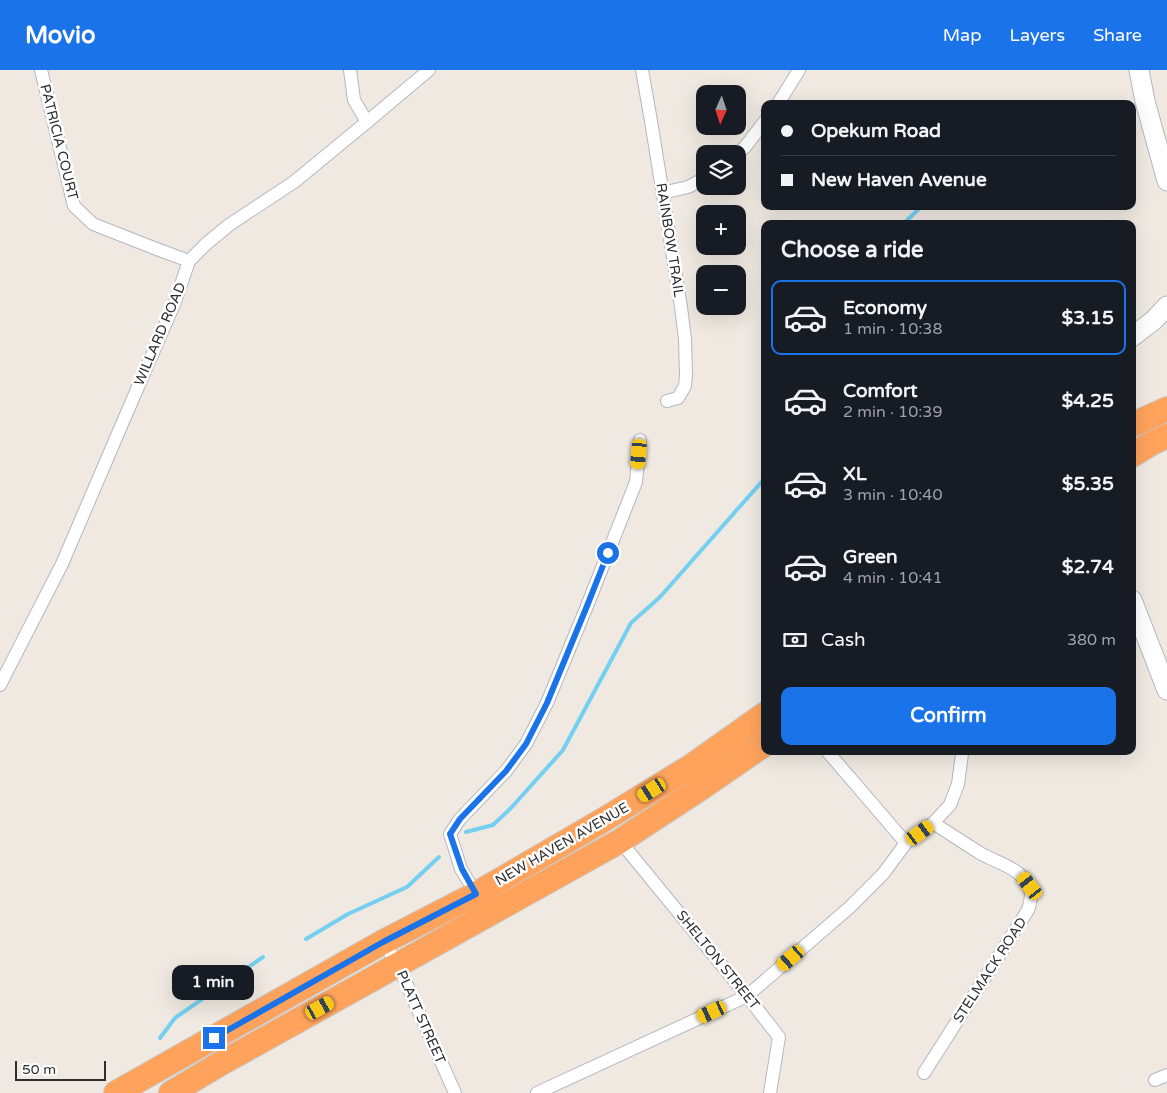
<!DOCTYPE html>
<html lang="en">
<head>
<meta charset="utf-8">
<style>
  :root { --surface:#171b24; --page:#20242c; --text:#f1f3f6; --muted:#9ea1a6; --line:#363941; --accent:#1a73e8 }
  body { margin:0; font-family:"Varela Round",sans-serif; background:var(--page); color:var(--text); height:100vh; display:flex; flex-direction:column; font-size:19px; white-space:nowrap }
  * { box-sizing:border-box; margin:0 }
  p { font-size:16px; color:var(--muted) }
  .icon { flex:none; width:28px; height:28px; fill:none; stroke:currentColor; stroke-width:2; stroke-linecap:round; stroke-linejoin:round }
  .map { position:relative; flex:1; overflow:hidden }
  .drawer { position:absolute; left:761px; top:150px; width:375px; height:535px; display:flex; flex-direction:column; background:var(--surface); border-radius:10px; box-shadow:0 5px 20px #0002 }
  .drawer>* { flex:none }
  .top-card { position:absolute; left:761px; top:30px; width:375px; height:110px; border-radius:10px; box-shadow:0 5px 20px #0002; display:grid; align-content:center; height:110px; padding:0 20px; background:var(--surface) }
  .needle { width:32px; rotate:183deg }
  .buttons { position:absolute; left:696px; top:15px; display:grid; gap:10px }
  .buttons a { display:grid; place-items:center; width:50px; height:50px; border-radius:10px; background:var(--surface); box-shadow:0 5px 20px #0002; font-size:25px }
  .scale { position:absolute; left:15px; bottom:12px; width:91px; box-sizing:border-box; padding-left:5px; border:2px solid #2e2e2e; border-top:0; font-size:14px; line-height:18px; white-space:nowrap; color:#2e2e2e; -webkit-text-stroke:4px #fff; paint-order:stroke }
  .end { position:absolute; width:22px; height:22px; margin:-11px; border:6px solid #1a73e8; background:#fff; box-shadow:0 0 0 2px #fff }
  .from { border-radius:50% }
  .bubble { position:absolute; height:35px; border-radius:10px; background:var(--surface); box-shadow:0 5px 20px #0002; font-size:16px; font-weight:700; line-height:35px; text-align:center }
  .car { position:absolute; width:15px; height:30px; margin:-15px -8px; border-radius:6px; box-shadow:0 0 4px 1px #0007; background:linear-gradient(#f5c518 24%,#345 0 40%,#f5c518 0 76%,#345 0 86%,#f5c518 0) }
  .top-card b { display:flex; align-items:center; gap:18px; height:48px; font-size:19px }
  .top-card b+b { border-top:1px solid var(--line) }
  .top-card i { width:12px; height:12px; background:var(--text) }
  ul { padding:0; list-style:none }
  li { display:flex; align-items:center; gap:15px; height:75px; margin:0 10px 8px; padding:0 10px; border:2px solid transparent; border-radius:10px }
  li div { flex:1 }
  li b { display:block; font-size:19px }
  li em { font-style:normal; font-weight:700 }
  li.selected { border-color:var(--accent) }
  li>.icon { width:45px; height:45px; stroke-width:1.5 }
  h2 { padding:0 20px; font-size:22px; line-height:60px }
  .pay { display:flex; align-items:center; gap:12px; height:55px; padding:0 20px; font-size:19px }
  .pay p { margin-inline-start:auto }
  .button { display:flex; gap:10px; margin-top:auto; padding:10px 20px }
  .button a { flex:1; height:58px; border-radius:10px; background:var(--accent); color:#fff; font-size:20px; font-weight:700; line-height:58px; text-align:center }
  header { display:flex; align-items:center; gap:30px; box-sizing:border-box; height:70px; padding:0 25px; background:var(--accent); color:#fff }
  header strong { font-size:24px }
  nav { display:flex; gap:28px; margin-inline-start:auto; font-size:18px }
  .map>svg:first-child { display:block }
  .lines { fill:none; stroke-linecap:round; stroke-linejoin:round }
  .stream { stroke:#75cff0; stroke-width:4 }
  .street-casing { stroke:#b4b7c1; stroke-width:14 }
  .secondary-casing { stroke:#b4b7c1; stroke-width:21 }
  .highway-casing { stroke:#c9c9c9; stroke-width:26 }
  .street { stroke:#fff; stroke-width:12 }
  .secondary { stroke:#fff; stroke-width:19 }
  .highway { stroke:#ffa35c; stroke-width:24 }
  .route { stroke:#1a73e8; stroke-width:6 }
  .labels { text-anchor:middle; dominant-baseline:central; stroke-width:5; stroke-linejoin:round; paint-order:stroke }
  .street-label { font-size:14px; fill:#2e2e2e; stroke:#fff }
</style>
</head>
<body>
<header>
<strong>Movio</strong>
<nav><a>Map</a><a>Layers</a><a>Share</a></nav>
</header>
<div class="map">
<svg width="1167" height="1023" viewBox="0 0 1167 1023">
  <rect width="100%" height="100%" fill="#efe9e1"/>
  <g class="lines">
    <g class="stream">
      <path d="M903 154 922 136"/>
      <path d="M466 762 493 755 511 738 563 680 631 553 660 527 765 408"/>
      <path d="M306 869 348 844 407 817 439 787"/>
      <path d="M160 968 175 948 263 887"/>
    </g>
    <g class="street-casing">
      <g id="street">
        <path d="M41 0 74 136 93 154 154 178 189 191"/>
        <path d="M350 0 354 30 367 52"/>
        <path d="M642 0 651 51 681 237 685 269 686 305 685 316 678 328 667 331"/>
        <path d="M778 34 799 0"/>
        <path d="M737 84 745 77 765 51"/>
        <path d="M662 123 688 117 705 108"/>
        <path d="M0 615 62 494 125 347 175 232 189 191 206 174 229 155 294 112 367 52 429 0"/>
        <path d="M827 681 906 773"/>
        <path d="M620 771 747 926 779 967 770 1023"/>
        <path d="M476 824 461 799 450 764 460 749 506 701 526 674 547 633 587 536 636 412 640 370"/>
        <path d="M383 872 398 895 455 1023"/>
        <path d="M924 1003 1028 840C1031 831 1033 822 1028 814 1018 797 995 792 980 783 964 773 949 763 933 753"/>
        <path d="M1155 1010 1167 1005"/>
        <path d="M537 1023 747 926 850 837 883 804 906 773 933 753 950 735 958 714 962 684"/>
      </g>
    </g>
    <g class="secondary-casing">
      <g id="secondary">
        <path d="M1139 0 1145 31 1167 111"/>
        <path d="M1132 267 1154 250 1167 236"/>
        <path d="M1132 530 1167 620"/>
      </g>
    </g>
    <g class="highway-casing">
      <g id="highway">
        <path d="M1132 355 1167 339"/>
        <path d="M1132 385 1152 373 1167 366"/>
        <path d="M116 1023 383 872 476 824 600 752 690 697 765 644"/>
        <path d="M171 1023 218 995 620 771 701 718 765 674"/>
      </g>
    </g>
    <use href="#street" class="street"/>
    <use href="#secondary" class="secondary"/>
    <use href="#highway" class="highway"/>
  </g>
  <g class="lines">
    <path class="route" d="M214 968 383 872 476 824 462 799 450 764 460 749 506 701 526 674 547 633 587 536 608 483"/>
  </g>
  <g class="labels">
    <g class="street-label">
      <text transform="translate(59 72) rotate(76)">PATRICIA COURT</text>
      <text transform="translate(670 170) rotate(81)">RAINBOW TRAIL</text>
      <text transform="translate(160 264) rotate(-67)">WILLARD ROAD</text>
      <text transform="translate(562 774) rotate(-30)">NEW HAVEN AVENUE</text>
      <text transform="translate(718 890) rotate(51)">SHELTON STREET</text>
      <text transform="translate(990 900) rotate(-57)">STELMACK ROAD</text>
      <text transform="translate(421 947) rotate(66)">PLATT STREET</text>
    </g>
  </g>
</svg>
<div class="buttons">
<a><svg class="needle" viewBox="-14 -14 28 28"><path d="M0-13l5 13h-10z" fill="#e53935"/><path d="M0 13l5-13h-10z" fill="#9ea1a6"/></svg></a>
<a><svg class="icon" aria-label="layers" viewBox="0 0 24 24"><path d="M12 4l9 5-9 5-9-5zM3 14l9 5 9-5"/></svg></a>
<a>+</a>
<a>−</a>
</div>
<div class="scale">50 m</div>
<i class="end from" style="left:608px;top:483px"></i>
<i class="end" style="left:214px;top:968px"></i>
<div class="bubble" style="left:172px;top:895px;width:82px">1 min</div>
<i class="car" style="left:639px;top:384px;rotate:185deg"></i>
<i class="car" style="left:652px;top:720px;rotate:238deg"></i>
<i class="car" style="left:920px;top:763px;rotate:54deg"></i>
<i class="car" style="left:1030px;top:816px;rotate:323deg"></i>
<i class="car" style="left:791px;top:888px;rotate:229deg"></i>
<i class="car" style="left:320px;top:938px;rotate:61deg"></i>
<i class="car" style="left:712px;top:942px;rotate:245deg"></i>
<div class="top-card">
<b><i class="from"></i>Opekum Road</b>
<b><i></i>New Haven Avenue</b>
</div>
<section class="drawer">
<h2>Choose a ride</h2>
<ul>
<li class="selected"><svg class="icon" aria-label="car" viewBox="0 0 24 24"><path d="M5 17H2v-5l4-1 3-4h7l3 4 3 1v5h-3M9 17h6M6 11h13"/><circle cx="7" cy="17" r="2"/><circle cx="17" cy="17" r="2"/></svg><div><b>Economy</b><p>1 min · 10:38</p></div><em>$3.15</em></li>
<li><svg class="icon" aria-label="car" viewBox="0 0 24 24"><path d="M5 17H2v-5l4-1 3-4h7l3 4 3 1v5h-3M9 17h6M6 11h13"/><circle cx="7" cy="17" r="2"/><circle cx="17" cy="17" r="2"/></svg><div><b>Comfort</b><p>2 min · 10:39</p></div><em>$4.25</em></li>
<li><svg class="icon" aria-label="car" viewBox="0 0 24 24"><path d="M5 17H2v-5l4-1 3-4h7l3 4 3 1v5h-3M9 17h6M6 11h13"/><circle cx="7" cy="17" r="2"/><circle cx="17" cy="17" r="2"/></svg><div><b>XL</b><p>3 min · 10:40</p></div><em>$5.35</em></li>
<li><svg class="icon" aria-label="car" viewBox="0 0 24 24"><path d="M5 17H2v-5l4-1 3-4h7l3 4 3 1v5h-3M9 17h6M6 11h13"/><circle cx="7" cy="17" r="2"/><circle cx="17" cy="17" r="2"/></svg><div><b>Green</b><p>4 min · 10:41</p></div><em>$2.74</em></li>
</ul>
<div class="pay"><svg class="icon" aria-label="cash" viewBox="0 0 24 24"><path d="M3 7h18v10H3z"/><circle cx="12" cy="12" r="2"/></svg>Cash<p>380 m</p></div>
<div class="button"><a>Confirm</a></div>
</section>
</div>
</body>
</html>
